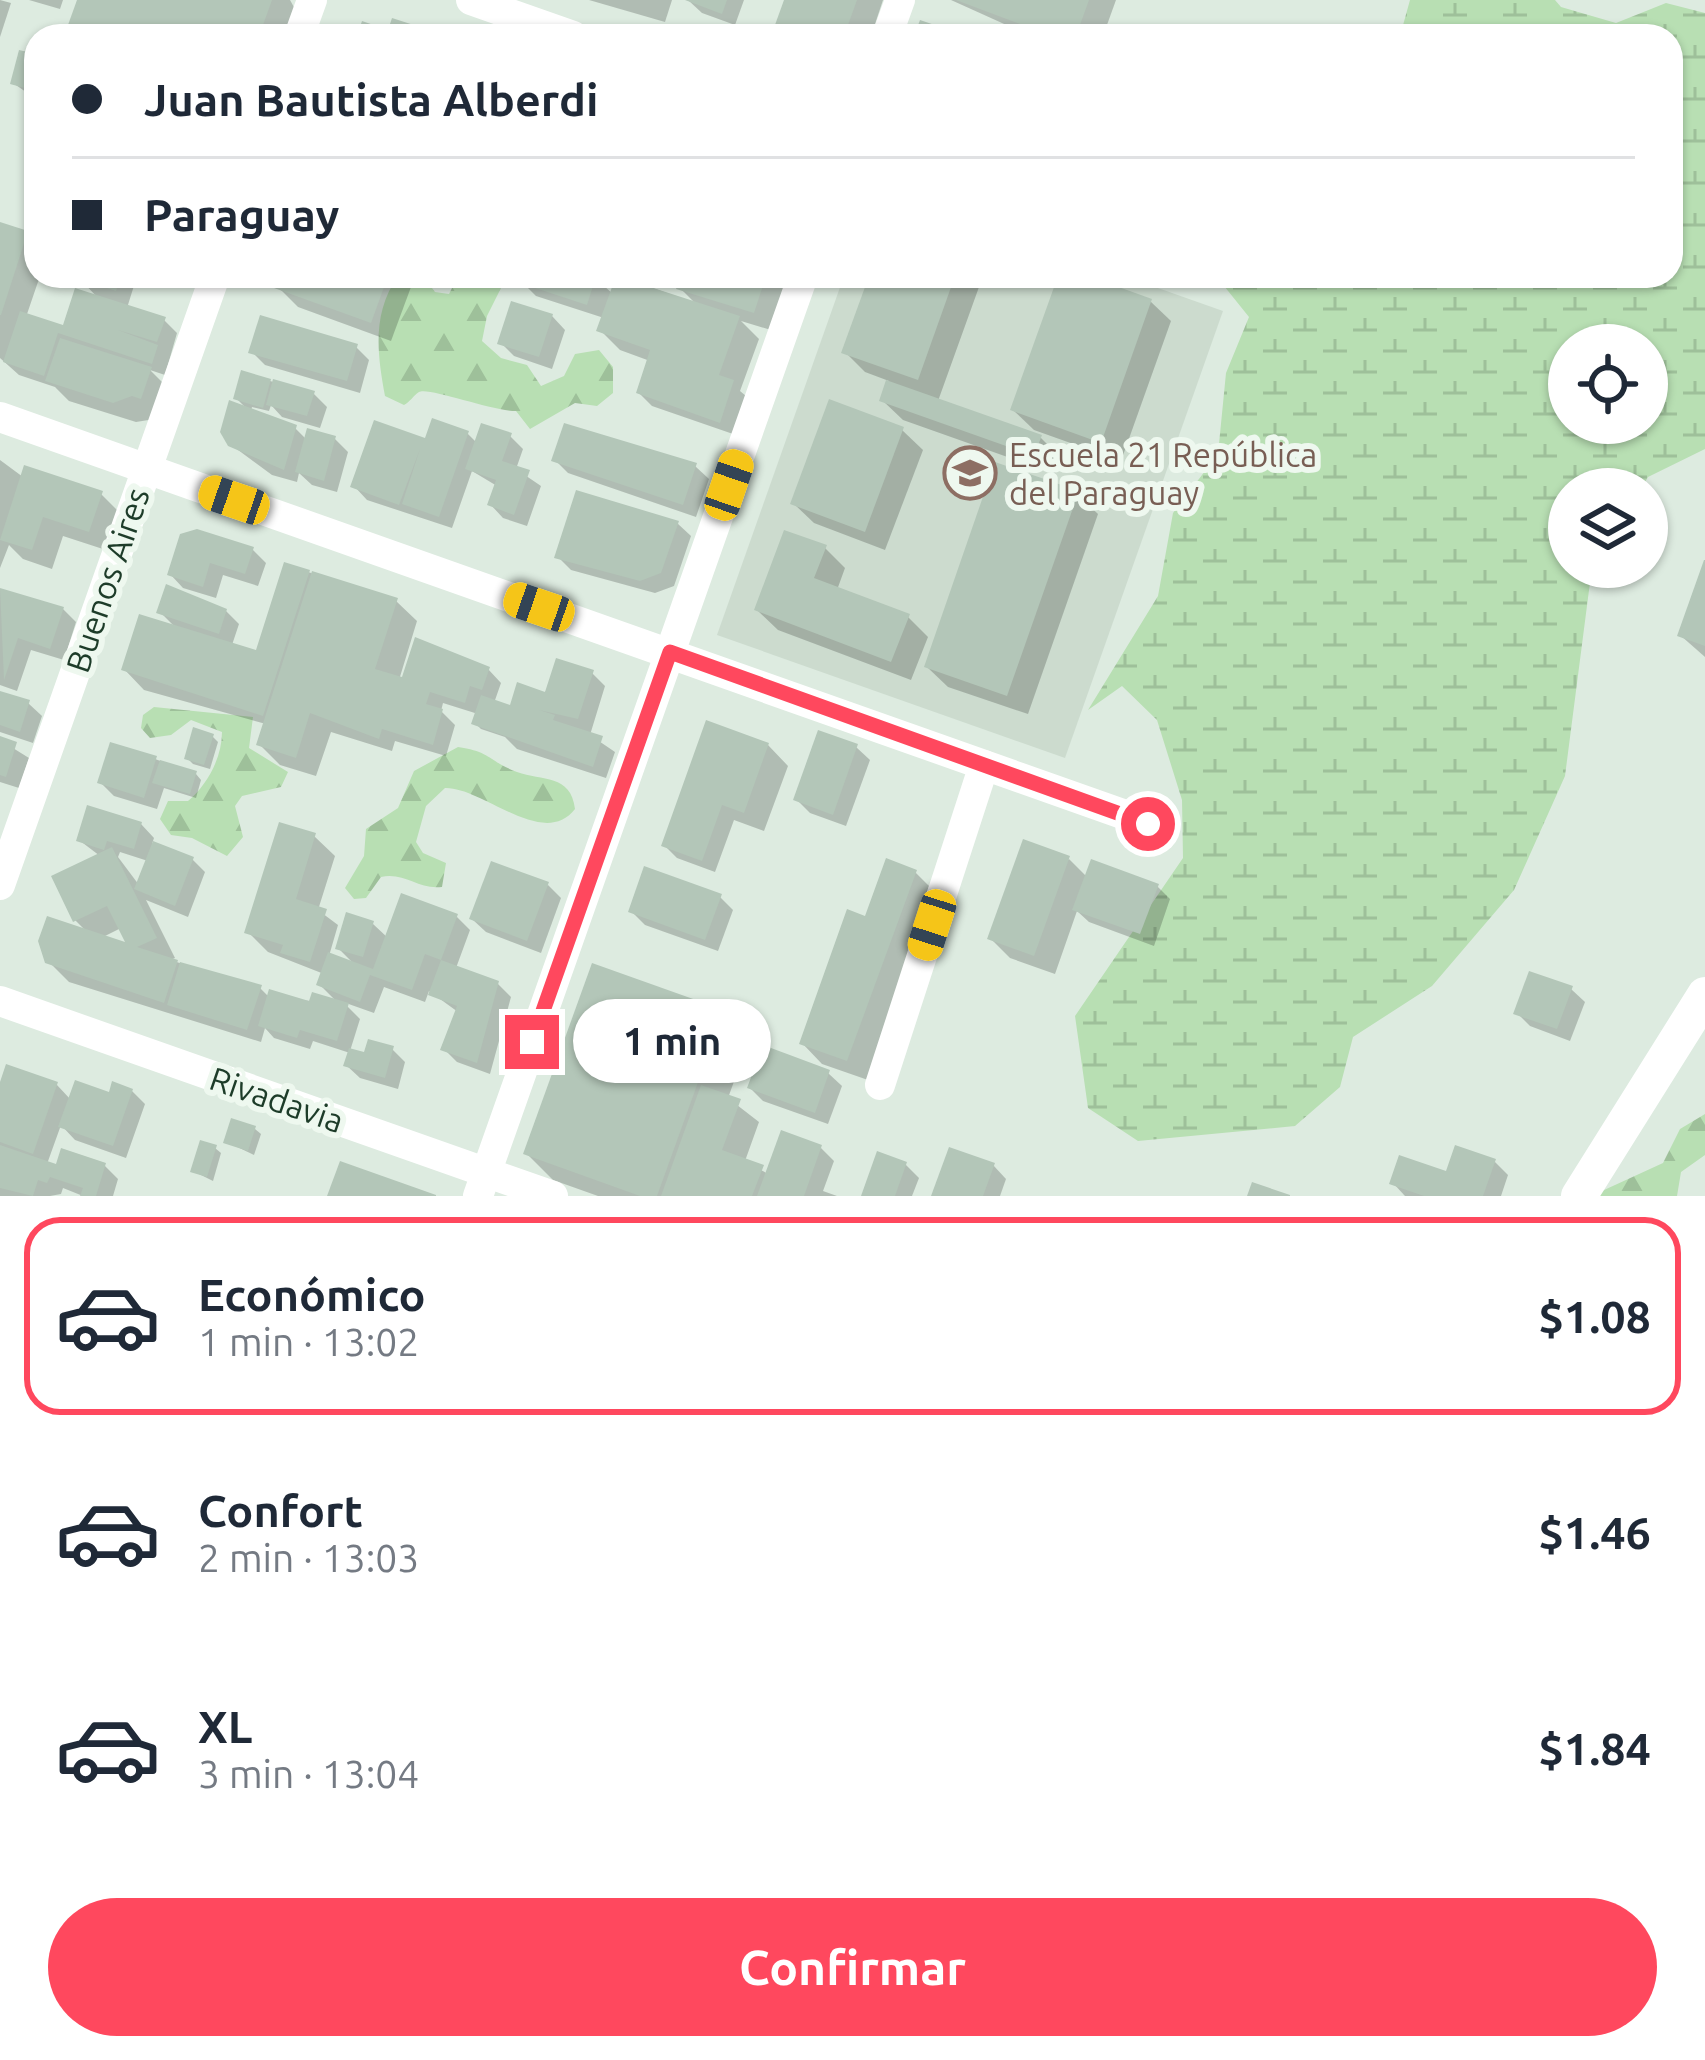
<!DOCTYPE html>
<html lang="es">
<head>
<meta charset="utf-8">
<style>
  :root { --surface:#fff; --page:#f6f6f7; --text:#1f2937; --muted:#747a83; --line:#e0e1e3; --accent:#ff485e }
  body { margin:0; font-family:Ubuntu,sans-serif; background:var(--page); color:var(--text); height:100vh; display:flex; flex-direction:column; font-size:45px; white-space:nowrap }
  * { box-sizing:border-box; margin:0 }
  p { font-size:39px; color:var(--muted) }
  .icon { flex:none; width:66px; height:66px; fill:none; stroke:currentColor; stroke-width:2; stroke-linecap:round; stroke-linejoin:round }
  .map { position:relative; height:1196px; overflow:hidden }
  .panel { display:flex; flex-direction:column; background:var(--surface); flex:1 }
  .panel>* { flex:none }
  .guide { position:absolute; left:24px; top:24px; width:1659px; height:264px; border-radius:36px; box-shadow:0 3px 9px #0004; display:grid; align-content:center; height:264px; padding:0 48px; background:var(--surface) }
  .controls { position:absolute; left:1548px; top:324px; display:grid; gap:24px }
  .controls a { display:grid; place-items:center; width:120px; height:120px; border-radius:50%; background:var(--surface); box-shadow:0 3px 9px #0004; font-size:60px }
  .end { position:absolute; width:54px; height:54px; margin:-27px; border:15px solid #ff485e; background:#fff; box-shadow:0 0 0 6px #fff }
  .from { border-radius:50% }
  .bubble { position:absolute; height:84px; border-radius:42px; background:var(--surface); box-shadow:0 3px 9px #0004; font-size:39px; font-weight:700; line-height:84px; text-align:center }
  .car { position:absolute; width:36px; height:72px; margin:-36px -18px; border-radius:15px; box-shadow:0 0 9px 3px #0007; background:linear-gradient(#f5c518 24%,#345 0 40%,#f5c518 0 76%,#345 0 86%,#f5c518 0) }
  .guide b { display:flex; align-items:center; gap:42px; height:114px; font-size:45px }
  .guide b+b { border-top:3px solid var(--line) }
  .guide i { width:30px; height:30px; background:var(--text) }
  ul { padding:21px 0 0; list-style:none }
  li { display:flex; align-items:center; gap:36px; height:198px; margin:0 24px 18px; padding:0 24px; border:6px solid transparent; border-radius:36px }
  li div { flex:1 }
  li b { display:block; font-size:45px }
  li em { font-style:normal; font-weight:700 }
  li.current { border-color:var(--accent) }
  li>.icon { width:108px; height:108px; stroke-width:1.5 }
  .cta { display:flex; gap:24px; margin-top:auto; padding:24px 48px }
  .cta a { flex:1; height:138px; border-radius:72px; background:var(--accent); color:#fff; font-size:48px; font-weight:700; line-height:138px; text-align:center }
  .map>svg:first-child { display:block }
  .built { fill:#ccdbce }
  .forest { fill:url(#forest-firs) }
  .wetland { fill:url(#wetland-marsh); fill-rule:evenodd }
  .shadow { fill:#0003; fill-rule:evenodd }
  .building { fill:#b3c6b8 }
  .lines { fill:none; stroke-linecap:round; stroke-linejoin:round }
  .minor { stroke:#fff; stroke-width:30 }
  .tertiary { stroke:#fff; stroke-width:36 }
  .route { stroke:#ff485e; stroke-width:15 }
  .labels { text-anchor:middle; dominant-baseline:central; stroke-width:12; stroke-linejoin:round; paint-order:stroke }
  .education-label { font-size:33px; fill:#785e54; stroke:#eef8ef; text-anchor:start }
  .street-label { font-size:33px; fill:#1d3c29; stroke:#eef8ef }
</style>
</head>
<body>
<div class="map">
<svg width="1705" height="1196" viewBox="0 0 1705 1196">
  <defs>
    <pattern id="forest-firs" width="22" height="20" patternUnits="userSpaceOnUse" patternTransform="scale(3)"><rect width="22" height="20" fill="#b8dfb3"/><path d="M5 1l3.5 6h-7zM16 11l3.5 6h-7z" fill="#9ec09a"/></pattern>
    <pattern id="wetland-marsh" width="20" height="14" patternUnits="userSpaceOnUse" patternTransform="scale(3)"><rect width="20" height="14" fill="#b8dfb3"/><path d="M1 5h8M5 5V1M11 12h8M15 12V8" fill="none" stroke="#9ec09a"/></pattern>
  </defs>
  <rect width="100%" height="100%" fill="#ddebe0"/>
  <path class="built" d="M844 276H1124L1223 311 1065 758 717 635Z"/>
  <g class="forest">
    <path d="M398 276H423L435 292 449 294 458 276H507L487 316 482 341 501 358 527 365 541 386 564 376 575 354 599 350 613 367V393L597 406 575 403 530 429 516 411C491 411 429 387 419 392 413 396 410 402 404 405L385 396C377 353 372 313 398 276Z"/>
    <path d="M154 707 253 717 249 748 288 772 281 787 242 796 235 806 243 837 227 856 192 838 171 835 160 819 168 801H188C207 785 222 758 222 732L191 720 171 735 150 738 141 728 143 715Z"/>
    <path d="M458 747C492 752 488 761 517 772 542 781 571 774 575 809 543 850 483 787 445 788L426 806 416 842 423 853 446 863 442 887C418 890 405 872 381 877L366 898 354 899 345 888 364 856 366 829 398 808 414 771Z"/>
    <path d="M1705 1114V1155L1681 1172 1677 1196H1591L1663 1163 1680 1129Z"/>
  </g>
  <path class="wetland" d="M1410 0H1555L1561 7 1616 23 1666 3 1705 13V449L1648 477 1641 489H1569V567H1592L1565 776 1514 890 1432 986 1353 1037 1340 1087 1295 1126 1138 1141 1088 1108 1075 1016 1183 858 1182 800 1157 720 1122 686 1088 710 1158 596 1173 513 1218 454 1226 373 1249 317 1216 276H1671V36H1400ZM1569 345H1647V423H1569Z"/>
  <g class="shadow">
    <path d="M0 0 11 3 0 37Z"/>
    <path d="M29 0H63L60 9Z"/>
    <path d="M80 0H290L295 9 286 36H67Z"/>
    <path d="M589 0H672L665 22Z"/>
    <path d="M688 0H744L735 25 702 13Z"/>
    <path d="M787 0H883L871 36H774Z"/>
    <path d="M951 0H1116L1103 36H1031Z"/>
    <path d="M36 57V99L13 83Z"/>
    <path d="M0 225 36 243 40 276 26 317 64 329 98 298 77 276H137L127 308 164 320 177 333 165 375 150 370 170 390 161 418 136 422 69 401 55 387 19 375 0 358Z"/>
    <path d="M281 276H400L411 287 391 341 298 307 278 287Z"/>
    <path d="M525 276H593L613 294 619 276 695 303 680 288 684 276H792L774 331 741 321 759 339 740 391 746 396 733 434 652 406 639 393 650 361 620 350 600 330 604 318 536 296 523 283Z"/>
    <path d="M872 276H968L979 287 938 401 1040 437 1060 457 1055 474 903 420 882 400 889 381 865 372 845 352Z"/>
    <path d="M1061 276H1079L1150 301 1171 321 1121 461 1034 430 1013 410Z"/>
    <path d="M552 316 565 330 552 369 514 356 501 343Z"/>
    <path d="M356 347 369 360 360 393 265 365 252 352Z"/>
    <path d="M270 381 313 393 327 407 320 428 282 417 271 405 269 411 252 407 251 411 295 428 307 440 335 439 348 452 337 492 312 485 299 473 297 482 272 475 230 444 248 410 236 398Z"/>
    <path d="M902 430 923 450 885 550 814 523 793 503Z"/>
    <path d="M467 433 477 443 510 436 523 449 516 469 541 486 527 526 503 518 490 504 497 486 472 471 452 528 367 500 354 486 427 442Z"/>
    <path d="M0 460 23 477 101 494 121 514 109 551 63 536 52 569 23 559 9 545 0 568Z"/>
    <path d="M555 460 695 466 709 479 696 517 568 473Z"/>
    <path d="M1077 494 1098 514 1028 714 948 687 927 667Z"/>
    <path d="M677 523 691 536 674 586 655 593 571 570 558 557Z"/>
    <path d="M825 548 845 568 837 590 908 617 928 637 911 680 778 630 757 610Z"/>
    <path d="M252 549 266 563 258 586 223 575 216 598 183 588 170 574Z"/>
    <path d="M1705 567V657L1680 635Z"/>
    <path d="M308 572 396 601 417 621 399 680 488 669 501 683 494 703 507 707 592 673 605 686 590 735 615 752 606 778 517 749 505 737 481 729 475 723 478 714 443 703 441 711 455 725 446 756 395 741 392 751 331 732 316 776 280 765 259 744 266 724 144 690 124 669 177 629 160 612 226 611 239 624 232 645 258 654Z"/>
    <path d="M0 589 63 609 76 622 64 660 31 650 17 691 0 685Z"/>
    <path d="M0 694 28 703 42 716 33 743 0 732Z"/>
    <path d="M212 736 218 742 210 769 193 764 187 758Z"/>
    <path d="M0 740 29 758 19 788 0 782Z"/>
    <path d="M768 745 788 766 764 831 734 820 715 872 677 858 664 845Z"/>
    <path d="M856 747 870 760 846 826 810 813 796 799Z"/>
    <path d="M155 759 196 774 201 780 196 798 164 788 157 809 114 796 101 783Z"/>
    <path d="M141 824 154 838 152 844 192 859 205 872 188 917 146 900 175 958 170 960 260 988 270 998 338 1003 320 985 324 974 268 952 248 932 314 836 335 856 318 910 338 925 329 956 356 966 338 948 373 924 388 938 457 917 470 930 456 968 498 984 511 997 490 1074 457 1062 444 1049 458 1012 429 991 425 1002 384 987 374 1013 343 1002 360 1019 350 1051 367 1056 392 1049 405 1062 398 1089 360 1078 346 1065 350 1053 313 1041 310 1049 274 1038 265 1028 261 1042 69 982 48 961 88 933 75 920 100 856 79 840ZM120 852 148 861 139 885 118 857ZM121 928 131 948 101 938Z"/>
    <path d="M1069 859 1087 877 1157 886 1170 899 1154 946 1089 922 1077 911 1055 974 1010 958 990 938Z"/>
    <path d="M915 872 929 886 908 943 915 950 868 1080 822 1064 802 1043 867 920Z"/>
    <path d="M548 885 561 898 541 953 486 932 472 919Z"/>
    <path d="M720 897 733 910 718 951 645 925 631 911Z"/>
    <path d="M1571 989 1585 1002 1570 1041 1530 1026 1517 1013Z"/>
    <path d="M722 1013 749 1040 728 1098 759 1122 745 1161 768 1174 821 1148 834 1161 823 1191 837 1196H598L553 1180 526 1153Z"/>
    <path d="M828 1073 842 1086 828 1124 763 1101 750 1088Z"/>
    <path d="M57 1085 71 1100 132 1091 145 1104 126 1158 75 1140 61 1125 47 1164 105 1166 118 1179 113 1196H83L63 1188 61 1194 50 1196H0V1091Z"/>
    <path d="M255 1129 261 1134 254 1155 227 1142Z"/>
    <path d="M215 1148 221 1153 213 1181 193 1171Z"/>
    <path d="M1495 1162 1508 1175 1501 1196H1405L1393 1183Z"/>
    <path d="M905 1164 919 1178 912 1196H865Z"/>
    <path d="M993 1165 1006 1179 1000 1196H934Z"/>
  </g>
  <g class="building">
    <path d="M77 0H272L259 36H64Z"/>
    <path d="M685 0H727L722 14Z"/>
    <path d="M784 0H857L844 36H771Z"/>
    <path d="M956 0H1089L1076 36 1042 31 1028 36 1031 28Z"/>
    <path d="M392 18 423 28 420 36H357L362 21 388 30Z"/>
    <path d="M920 20 964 35V36H914Z"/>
    <path d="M19 50 36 54V91L10 84Z"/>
    <path d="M0 222 28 231 1 315H0Z"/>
    <path d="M71 276H121L116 291Z"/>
    <path d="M278 276H388L371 323 274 288Z"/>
    <path d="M522 276H596L587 305 520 283Z"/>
    <path d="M616 276 740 316 719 375 734 380 720 423 636 393 650 350 596 331Z"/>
    <path d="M681 276H766L754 313 676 289Z"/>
    <path d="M869 276H955L918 380 841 353Z"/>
    <path d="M1058 276H1088L1152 299 1101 443 1010 410Z"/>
    <path d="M75 288 166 317 157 342 118 330 158 345 152 364 58 333 44 376 3 362 20 311 63 325Z"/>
    <path d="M511 301 553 314 539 357 497 344Z"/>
    <path d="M260 315 358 344 347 381 248 353Z"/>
    <path d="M60 338 152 367 141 399 132 396 113 403 45 381Z"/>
    <path d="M241 370 271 379 263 408 233 399Z"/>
    <path d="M273 379 315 391 307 416 266 405Z"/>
    <path d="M886 380 1042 435 1034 456 879 401Z"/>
    <path d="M829 399 904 427 865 532 790 504Z"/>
    <path d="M229 400 297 425 284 470 228 446 220 432Z"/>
    <path d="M432 418 469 431 439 517 402 504 420 449 399 505 350 487 374 420 425 438Z"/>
    <path d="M481 423 512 433 502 461 530 470 514 515 487 505 496 480 465 469Z"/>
    <path d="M564 423 697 463 683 505 551 461Z"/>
    <path d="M307 428 336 436 324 481 295 472Z"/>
    <path d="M995 462 1079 491 1007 696 924 667Z"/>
    <path d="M24 465 103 491 89 532 43 517 32 550 0 540Z"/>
    <path d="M576 490 679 521 661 573 640 581 554 558Z"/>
    <path d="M197 529 254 547 245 574 210 563 203 587 167 575 180 534Z"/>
    <path d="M784 530 827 545 814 578 910 614 891 662 754 610Z"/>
    <path d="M1704 560H1705V646L1677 636Z"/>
    <path d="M284 562 310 570 263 716 121 670 139 614 256 650Z"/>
    <path d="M312 571 398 598 375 669 402 677 415 637 490 667 482 690 470 686 465 703 430 692 426 704 443 709 433 745 382 729 379 739 310 713 296 758 256 745Z"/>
    <path d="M166 584 227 609 219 634 156 613Z"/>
    <path d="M0 588 64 607 50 649 18 638 4 680Z"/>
    <path d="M556 658 594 670 578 719 539 710 555 715 553 720 603 736 593 767 471 724 481 695 510 705 517 682 545 692Z"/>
    <path d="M0 691 30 700 20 732 0 725Z"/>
    <path d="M706 720 769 743 744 813 722 805 702 861 661 846Z"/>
    <path d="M193 727 214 734 204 765 184 759Z"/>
    <path d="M818 730 858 744 833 815 793 800Z"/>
    <path d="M0 736 17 742 6 777 0 775Z"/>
    <path d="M110 742 157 756 144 798 97 783Z"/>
    <path d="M160 760 197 771 190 794 152 783Z"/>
    <path d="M87 805 142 822 134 849 107 841 104 850 76 841Z"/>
    <path d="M279 822 316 833 296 899 327 909 310 962 280 953 283 945 244 933Z"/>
    <path d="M1023 839 1070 856 1034 956 987 939Z"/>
    <path d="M153 841 194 857 175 906 134 889Z"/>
    <path d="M112 847 157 938 137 947 178 960 164 1003 45 963 38 941 47 916 125 942 107 906 73 922 51 876Z"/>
    <path d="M886 858 917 870 847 1061 799 1044 847 909 865 916Z"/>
    <path d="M1091 859 1159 884 1140 934 1072 910Z"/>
    <path d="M491 861 549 882 527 941 469 919Z"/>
    <path d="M644 866 722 894 705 940 628 912Z"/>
    <path d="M401 893 458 914 441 960 425 954 412 990 370 975 360 1002 316 985 328 952 373 969Z"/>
    <path d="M346 912 374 921 363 957 335 949Z"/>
    <path d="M441 960 499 981 477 1063 440 1050 457 1006 428 995Z"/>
    <path d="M180 962 262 985 247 1030 167 1005Z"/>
    <path d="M592 963 724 1010 657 1196H640L523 1154Z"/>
    <path d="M1529 971 1573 986 1557 1029 1513 1014Z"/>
    <path d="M269 989 309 1001 312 992 349 1003 337 1041 300 1030 297 1038 258 1026Z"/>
    <path d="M368 1039 394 1046 385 1078 343 1066 349 1048 364 1052Z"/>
    <path d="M763 1045 830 1070 815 1113 747 1088Z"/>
    <path d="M6 1064 58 1082 33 1154 0 1142V1082Z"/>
    <path d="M75 1080 109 1092 112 1081 133 1089 113 1146 58 1127Z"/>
    <path d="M701 1085 741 1099 722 1150 764 1165 752 1196H661Z"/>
    <path d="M231 1118 256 1126 248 1151 223 1143Z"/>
    <path d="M781 1130 822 1145 804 1196H757Z"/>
    <path d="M200 1140 217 1145 207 1177 190 1172Z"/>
    <path d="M0 1145 56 1164 61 1148 106 1163 96 1196H80L83 1188 50 1177 47 1183 38 1180 33 1196 0 1188Z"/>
    <path d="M1455 1145 1496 1159 1483 1196H1424L1389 1184 1399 1155 1446 1171Z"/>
    <path d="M949 1147 995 1163 983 1196H931Z"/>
    <path d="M877 1151 907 1162 895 1196H861Z"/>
    <path d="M340 1161 436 1195V1196H327Z"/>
    <path d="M1252 1182 1290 1195V1196H1247Z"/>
  </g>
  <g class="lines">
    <g class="minor">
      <path d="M471 0 573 36"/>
      <path d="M299 36 312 0"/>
      <path d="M887 36 900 0"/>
      <path d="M0 417 1148 823"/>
      <path d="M0 885 215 276"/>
      <path d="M0 1001 553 1196"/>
      <path d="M880 1085 984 765"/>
      <path d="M478 1196 803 276"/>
    </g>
    <path class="tertiary" d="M1579 1196 1705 995"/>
  </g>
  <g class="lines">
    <path class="route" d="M532 1042 670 652 1148 824"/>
  </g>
  <defs>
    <g id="school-ring" transform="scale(2.7)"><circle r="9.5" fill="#eef8ef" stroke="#8d6e63" stroke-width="1.5"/><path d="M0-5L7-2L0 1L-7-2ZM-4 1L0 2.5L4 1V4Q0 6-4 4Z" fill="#8d6e63"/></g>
  </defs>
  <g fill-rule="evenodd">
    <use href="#school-ring" x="970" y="473"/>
  </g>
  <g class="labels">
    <g class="education-label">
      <text x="1009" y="454">Escuela 21 República<tspan x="1009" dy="38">del Paraguay</tspan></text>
    </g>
    <g class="street-label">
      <text transform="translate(107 580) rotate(-71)">Buenos Aires</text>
      <text transform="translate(277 1099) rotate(19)">Rivadavia</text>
    </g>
  </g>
</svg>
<div class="controls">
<a><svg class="icon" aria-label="locate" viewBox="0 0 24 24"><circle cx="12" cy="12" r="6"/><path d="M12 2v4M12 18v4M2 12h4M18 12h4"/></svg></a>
<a><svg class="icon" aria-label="layers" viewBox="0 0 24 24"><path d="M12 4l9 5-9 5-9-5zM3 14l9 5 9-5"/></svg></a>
</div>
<i class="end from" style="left:1148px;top:824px"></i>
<i class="end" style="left:532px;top:1042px"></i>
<div class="bubble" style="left:573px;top:999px;width:198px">1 min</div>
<i class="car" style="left:729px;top:485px;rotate:19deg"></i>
<i class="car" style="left:234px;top:500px;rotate:289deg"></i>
<i class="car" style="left:539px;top:607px;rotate:289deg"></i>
<i class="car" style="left:932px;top:925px;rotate:198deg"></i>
<div class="guide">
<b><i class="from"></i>Juan Bautista Alberdi</b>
<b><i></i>Paraguay</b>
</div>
</div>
<section class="panel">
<ul>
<li class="current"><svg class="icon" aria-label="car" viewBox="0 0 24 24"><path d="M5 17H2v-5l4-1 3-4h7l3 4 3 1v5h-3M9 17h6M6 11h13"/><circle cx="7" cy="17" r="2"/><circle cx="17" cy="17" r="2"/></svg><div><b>Económico</b><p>1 min · 13:02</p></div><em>$1.08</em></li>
<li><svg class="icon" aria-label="car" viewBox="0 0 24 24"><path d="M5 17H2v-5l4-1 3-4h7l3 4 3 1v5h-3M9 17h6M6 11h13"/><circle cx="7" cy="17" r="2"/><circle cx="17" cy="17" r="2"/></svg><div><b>Confort</b><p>2 min · 13:03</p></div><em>$1.46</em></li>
<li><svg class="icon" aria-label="car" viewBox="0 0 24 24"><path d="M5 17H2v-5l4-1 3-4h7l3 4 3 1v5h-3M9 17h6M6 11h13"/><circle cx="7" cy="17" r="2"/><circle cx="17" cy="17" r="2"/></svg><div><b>XL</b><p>3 min · 13:04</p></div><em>$1.84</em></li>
</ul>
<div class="cta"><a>Confirmar</a></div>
</section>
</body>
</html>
